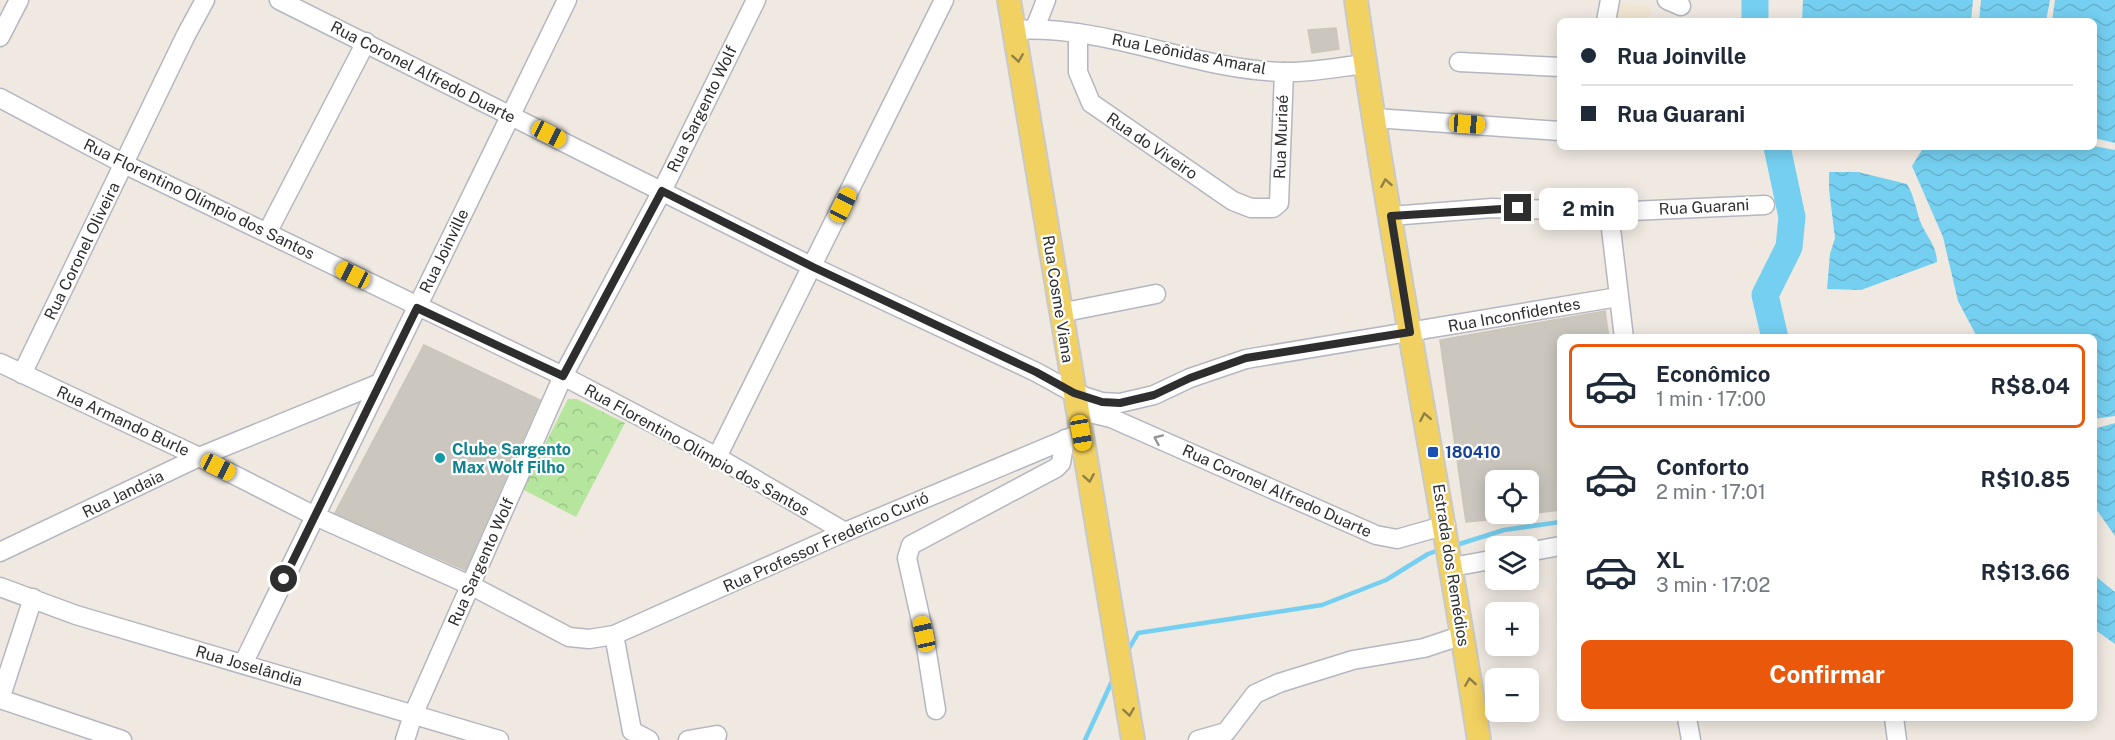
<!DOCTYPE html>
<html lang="pt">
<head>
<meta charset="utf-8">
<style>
  :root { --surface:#fff; --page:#f2f2f3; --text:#1f2937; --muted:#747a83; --line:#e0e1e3; --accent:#ea580c }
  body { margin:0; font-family:"Public Sans",sans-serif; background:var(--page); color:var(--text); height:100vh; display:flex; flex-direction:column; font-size:22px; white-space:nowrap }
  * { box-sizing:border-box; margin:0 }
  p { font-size:20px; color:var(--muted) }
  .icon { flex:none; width:33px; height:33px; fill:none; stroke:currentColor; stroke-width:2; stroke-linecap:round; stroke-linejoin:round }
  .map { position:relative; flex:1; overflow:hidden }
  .panel { position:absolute; left:1557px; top:334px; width:540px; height:387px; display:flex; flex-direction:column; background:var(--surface); border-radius:9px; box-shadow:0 3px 15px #0003 }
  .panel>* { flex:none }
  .guide { position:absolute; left:1557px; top:18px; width:540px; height:132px; border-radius:9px; box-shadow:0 3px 15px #0003; display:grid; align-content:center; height:132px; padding:0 24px; background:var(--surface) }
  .buttons { position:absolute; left:1485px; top:470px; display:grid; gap:12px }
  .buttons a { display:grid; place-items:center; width:54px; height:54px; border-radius:9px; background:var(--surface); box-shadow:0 3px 15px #0003; font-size:30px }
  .end { position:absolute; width:27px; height:27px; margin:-14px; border:8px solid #2e2e2e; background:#fff; box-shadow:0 0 0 3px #fff }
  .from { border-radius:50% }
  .bubble { position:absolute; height:42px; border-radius:9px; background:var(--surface); box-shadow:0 3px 15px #0003; font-size:20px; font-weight:700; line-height:42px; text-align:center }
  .car { position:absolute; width:18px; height:36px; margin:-18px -9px; border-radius:8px; box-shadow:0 0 4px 2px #0007; background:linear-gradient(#f5c518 24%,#345 0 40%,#f5c518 0 76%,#345 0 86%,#f5c518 0) }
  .guide b { display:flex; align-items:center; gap:21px; height:57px; font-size:22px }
  .guide b+b { border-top:2px solid var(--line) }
  .guide i { width:15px; height:15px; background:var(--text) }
  ul { padding:10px 0 0; list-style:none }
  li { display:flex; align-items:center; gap:18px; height:84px; margin:0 12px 9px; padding:0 12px; border:3px solid transparent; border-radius:9px }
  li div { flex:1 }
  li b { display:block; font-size:22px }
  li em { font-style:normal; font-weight:700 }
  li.on { border-color:var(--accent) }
  li>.icon { width:54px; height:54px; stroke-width:1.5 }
  .button { display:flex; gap:12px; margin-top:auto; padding:12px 24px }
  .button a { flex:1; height:69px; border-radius:9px; background:var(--accent); color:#fff; font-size:24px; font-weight:700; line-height:69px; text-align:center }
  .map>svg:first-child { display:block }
  .education { fill:#f0e6d1 }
  .forest { fill:url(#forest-crowns) }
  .water { fill:url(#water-waves) }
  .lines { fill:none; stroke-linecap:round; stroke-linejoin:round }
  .stream { stroke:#75cff0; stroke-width:4.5 }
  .river { stroke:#75cff0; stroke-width:27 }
  .building { fill:#cbc7bf; stroke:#cbc5ba; stroke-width:1.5 }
  .minor-casing { stroke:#b4b7c1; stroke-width:21 }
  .major-casing { stroke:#c9c9c9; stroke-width:26 }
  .minor { stroke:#fff; stroke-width:18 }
  .major { stroke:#f2d163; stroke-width:22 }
  .oneway { stroke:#908048 }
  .oneway2 { stroke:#969696 }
  .route { stroke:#2e2e2e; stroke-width:8 }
  .transit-dot { fill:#1a4fb4; stroke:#fff; stroke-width:2 }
  .culture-dot { fill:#0f9aa8; stroke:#fff; stroke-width:2 }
  .labels { text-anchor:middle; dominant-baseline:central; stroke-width:4.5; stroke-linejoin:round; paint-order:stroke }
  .street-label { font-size:16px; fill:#2e2e2e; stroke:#fff }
  .culture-label { font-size:16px; font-weight:bold; fill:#0d838f; stroke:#fff; text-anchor:start }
  .transit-label { font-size:16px; font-weight:bold; fill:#164399; stroke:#fff; text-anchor:start }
</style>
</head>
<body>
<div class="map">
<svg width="2115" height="740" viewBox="0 0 2115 740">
  <defs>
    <pattern id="forest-crowns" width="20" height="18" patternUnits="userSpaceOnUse" patternTransform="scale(1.5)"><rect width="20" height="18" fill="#b6e59e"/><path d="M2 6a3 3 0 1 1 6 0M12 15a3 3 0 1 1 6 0" fill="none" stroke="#9dc588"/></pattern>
    <pattern id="water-waves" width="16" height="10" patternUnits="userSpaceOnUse" patternTransform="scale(1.5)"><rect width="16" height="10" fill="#75cff0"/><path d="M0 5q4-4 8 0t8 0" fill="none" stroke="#66b2ce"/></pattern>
  </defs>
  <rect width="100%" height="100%" fill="#efe9e1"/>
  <path class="education" d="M1623 3 1648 6 1651 10 1649 21H1614L1617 6Z"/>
  <path class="forest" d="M568 399H577L625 423 576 517 522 489Z"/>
  <g class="water">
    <path d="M1803 0H1973L1971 21H1802Z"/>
    <path d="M1981 0H2050L2046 21H1979Z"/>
    <path d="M2055 0H2115V143L2094 138V21H2052Z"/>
    <path d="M2094 146 2115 150V416L2094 419V338L1977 337 1958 301 1943 237 1912 166 1922 150 1942 147Z"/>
    <path d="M1829 172H1858L1907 184C1914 196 1916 208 1920 221 1926 236 1937 246 1937 262L1861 290 1827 289 1830 254 1835 238 1829 189Z"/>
    <path d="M2115 423V536L2094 506V429Z"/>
    <path d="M2094 575 2115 592V644L2094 629Z"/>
  </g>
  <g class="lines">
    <g class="stream">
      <path d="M1453 546 1504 530 1560 522"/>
      <path d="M1126 654 1138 633 1322 605 1386 580 1428 554 1442 549"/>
      <path d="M1085 740 1114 677"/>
    </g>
    <g class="river">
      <path d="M1755 0V21"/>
      <path d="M1775 338 1765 295 1789 247 1792 217 1777 147"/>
    </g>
  </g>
  <g class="building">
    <path d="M1336 28 1339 49 1312 53 1308 30Z"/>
    <path d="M1605 311 1609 338H1560V510L1528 514V480H1496V519L1466 522 1440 340Z"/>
    <path d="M424 345 540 400 465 570 335 513Z"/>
  </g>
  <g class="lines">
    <g class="minor-casing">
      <g id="minor">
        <path d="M279 0 813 267 1036 372 1074 393 1102 402 1120 403 1154 395 1190 378 1246 359 1618 297"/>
        <path d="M1667 0 1681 6"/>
        <path d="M1606 21 1610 0"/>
        <path d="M1035 28 1046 0"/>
        <path d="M1014 30C1106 24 1194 70 1283 72 1310 73 1339 67 1365 64"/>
        <path d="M1078 33V72L1091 103 1233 201 1251 208H1273L1279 203 1284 72"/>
        <path d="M0 37 19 0"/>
        <path d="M1459 62 1560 67"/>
        <path d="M0 98 124 164 563 376 717 457 845 532"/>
        <path d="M1375 118 1560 131"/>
        <path d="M1609 212 1624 338"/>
        <path d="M1391 216 1492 208 1609 212 1765 205"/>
        <path d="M268 231 366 42"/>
        <path d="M1060 313 1156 294"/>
        <path d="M0 363 199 457 315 516 472 586 569 637 589 639 614 635 845 532 1081 433"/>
        <path d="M22 374 186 35 205 0"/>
        <path d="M1077 410 1111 418 1376 535 1397 539 1446 525"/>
        <path d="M717 457 944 0"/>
        <path d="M0 552 199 457 380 383"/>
        <path d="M1528 552 1560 546"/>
        <path d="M1452 567 1496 559"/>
        <path d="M0 587 76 615 499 740"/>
        <path d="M614 635 632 731 649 740"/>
        <path d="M243 664 567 0"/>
        <path d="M0 699 122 740"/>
        <path d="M0 699 33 598"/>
        <path d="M936 710 924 634 907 558 911 545 1056 468 1061 463 1065 439"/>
        <path d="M1687 718 1691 740"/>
        <path d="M1894 718 1897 740"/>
        <path d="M405 740 413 715 563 376 662 191 756 0"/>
        <path d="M688 740 717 735"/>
        <path d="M1198 740 1226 732 1255 694 1279 683 1353 660 1424 648 1463 635"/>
      </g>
    </g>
    <g class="major-casing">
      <g id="major">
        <path d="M1009 0 1133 740"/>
        <path d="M1356 0C1391 248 1441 493 1479 740"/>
      </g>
    </g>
    <use href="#minor" class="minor"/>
    <use href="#major" class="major"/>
  </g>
  <defs><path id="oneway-chevron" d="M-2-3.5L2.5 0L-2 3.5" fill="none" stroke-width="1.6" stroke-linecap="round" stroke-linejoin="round" transform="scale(1.5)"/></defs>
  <g class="oneway">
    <use href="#oneway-chevron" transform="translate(1018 58) rotate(81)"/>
    <use href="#oneway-chevron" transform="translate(1386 183) rotate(-100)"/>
    <use href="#oneway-chevron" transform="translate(1425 417) rotate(-101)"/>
    <use href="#oneway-chevron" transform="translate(1089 478) rotate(80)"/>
    <use href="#oneway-chevron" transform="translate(1470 682) rotate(-99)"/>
    <use href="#oneway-chevron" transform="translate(1129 712) rotate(81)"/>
  </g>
  <use class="oneway2" href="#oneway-chevron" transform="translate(1158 439) rotate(-156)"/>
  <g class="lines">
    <path class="route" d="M284 579 417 308 563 376 662 191 813 267 1036 372 1074 393 1102 402 1120 403 1154 395 1190 378 1246 358 1410 332 1391 216 1518 208"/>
  </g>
  <rect class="transit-dot" x="1427" y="446" width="12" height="12" rx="3"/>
  <circle class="culture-dot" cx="440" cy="458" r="6"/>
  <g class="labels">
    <g class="street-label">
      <text transform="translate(1189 54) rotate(11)">Rua Leônidas Amaral</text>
      <text transform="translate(423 72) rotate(27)">Rua Coronel Alfredo Duarte</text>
      <text transform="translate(702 109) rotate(-64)">Rua Sargento Wolf</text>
      <text transform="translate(1281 137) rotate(-88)">Rua Muriaé</text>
      <text transform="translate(1152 146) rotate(34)">Rua do Viveiro</text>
      <text transform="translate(199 199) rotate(26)">Rua Florentino Olímpio dos Santos</text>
      <text transform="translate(1704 207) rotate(-3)">Rua Guarani</text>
      <text transform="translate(82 251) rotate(-64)">Rua Coronel Oliveira</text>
      <text transform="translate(444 251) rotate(-64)">Rua Joinville</text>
      <text transform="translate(1058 299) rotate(81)">Rua Cosme Viana</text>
      <text transform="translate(1514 315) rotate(-10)">Rua Inconfidentes</text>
      <text transform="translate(123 421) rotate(25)">Rua Armando Burle</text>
      <text transform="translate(697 450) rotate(29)">Rua Florentino Olímpio dos Santos</text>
      <text transform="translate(1277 491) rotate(24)">Rua Coronel Alfredo Duarte</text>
      <text transform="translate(123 494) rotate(-26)">Rua Jandaia</text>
      <text transform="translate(826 542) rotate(-24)">Rua Professor Frederico Curió</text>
      <text transform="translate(481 562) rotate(-66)">Rua Sargento Wolf</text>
      <text transform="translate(1451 565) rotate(81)">Estrada dos Remédios</text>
      <text transform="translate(249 666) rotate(16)">Rua Joselândia</text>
    </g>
    <g class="culture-label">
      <text x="452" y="449">Clube Sargento<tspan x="452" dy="18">Max Wolf Filho</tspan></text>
    </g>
    <g class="transit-label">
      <text x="1445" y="452">180410</text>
    </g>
  </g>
</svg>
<div class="buttons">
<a><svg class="icon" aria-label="locate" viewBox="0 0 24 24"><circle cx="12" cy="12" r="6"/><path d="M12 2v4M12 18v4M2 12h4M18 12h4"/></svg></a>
<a><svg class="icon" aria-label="layers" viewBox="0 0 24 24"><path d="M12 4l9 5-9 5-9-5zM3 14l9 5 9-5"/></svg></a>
<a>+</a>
<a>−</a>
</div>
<i class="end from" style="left:284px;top:579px"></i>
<i class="end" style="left:1518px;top:208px"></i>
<div class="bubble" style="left:1539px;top:188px;width:99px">2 min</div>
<i class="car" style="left:1467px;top:124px;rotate:94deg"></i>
<i class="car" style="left:549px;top:134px;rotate:117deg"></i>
<i class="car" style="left:843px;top:205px;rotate:26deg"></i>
<i class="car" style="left:353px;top:275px;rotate:297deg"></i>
<i class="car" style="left:1081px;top:433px;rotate:170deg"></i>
<i class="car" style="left:218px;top:467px;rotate:117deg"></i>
<i class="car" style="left:924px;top:634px;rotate:347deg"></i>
<div class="guide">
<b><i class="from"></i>Rua Joinville</b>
<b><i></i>Rua Guarani</b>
</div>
<section class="panel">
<ul>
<li class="on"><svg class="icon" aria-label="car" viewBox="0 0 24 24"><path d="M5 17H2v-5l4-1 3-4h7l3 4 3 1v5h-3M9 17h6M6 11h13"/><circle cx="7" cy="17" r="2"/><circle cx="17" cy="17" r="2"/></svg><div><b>Econômico</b><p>1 min · 17:00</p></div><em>R$8.04</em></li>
<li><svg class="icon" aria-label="car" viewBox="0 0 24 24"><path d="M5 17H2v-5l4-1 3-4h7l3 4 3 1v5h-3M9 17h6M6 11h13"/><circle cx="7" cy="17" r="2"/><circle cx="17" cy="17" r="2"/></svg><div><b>Conforto</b><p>2 min · 17:01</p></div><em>R$10.85</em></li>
<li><svg class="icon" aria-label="car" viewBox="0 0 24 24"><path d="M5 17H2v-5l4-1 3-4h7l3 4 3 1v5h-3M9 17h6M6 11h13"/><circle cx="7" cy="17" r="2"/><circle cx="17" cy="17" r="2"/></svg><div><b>XL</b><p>3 min · 17:02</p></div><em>R$13.66</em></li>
</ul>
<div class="button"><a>Confirmar</a></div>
</section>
</div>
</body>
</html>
